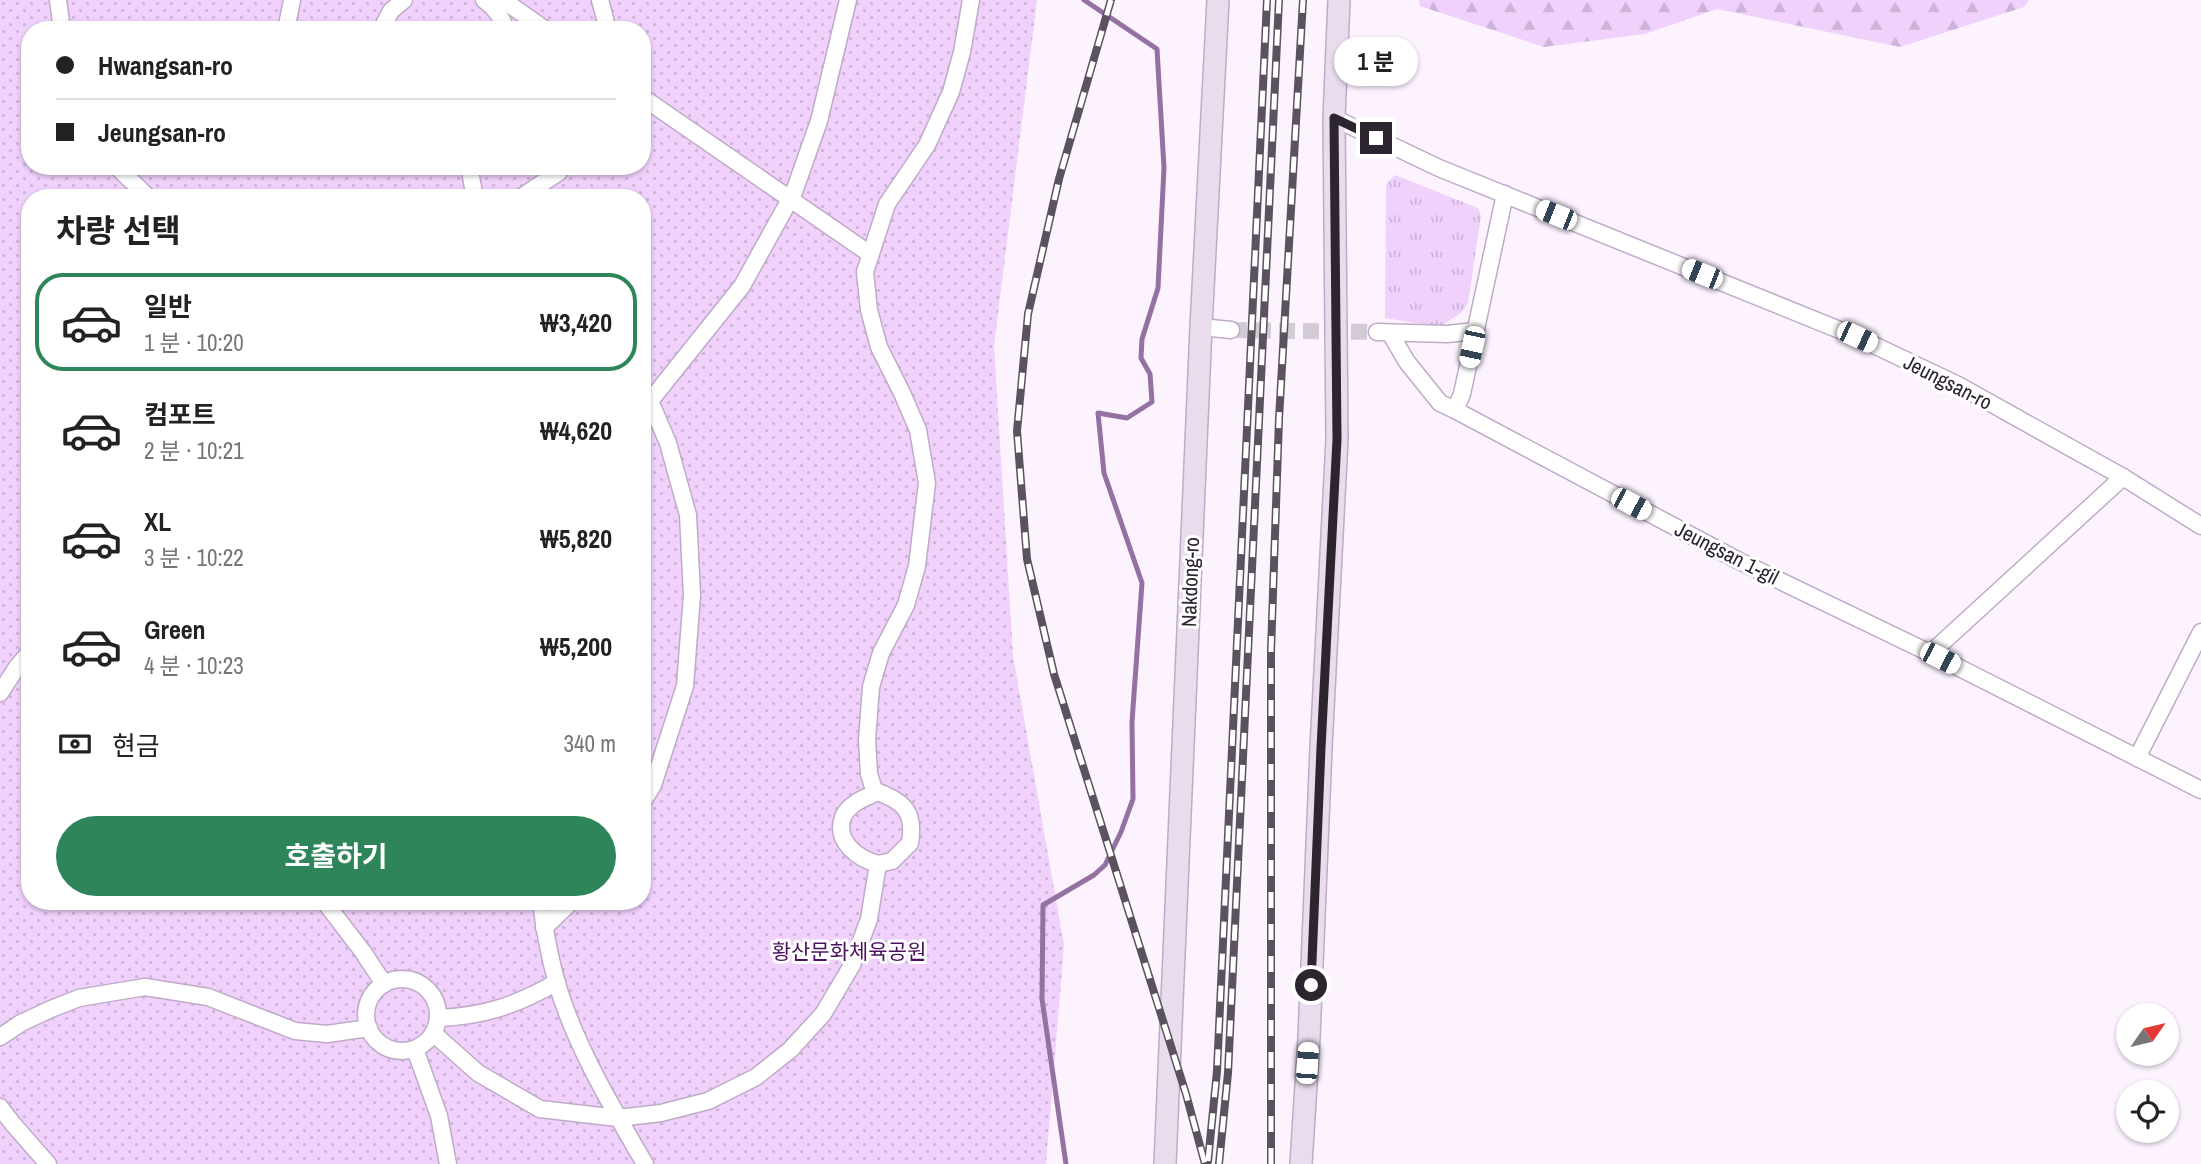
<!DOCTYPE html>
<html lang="ko">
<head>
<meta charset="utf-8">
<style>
  :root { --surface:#fff; --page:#f2f2f2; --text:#222; --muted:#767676; --line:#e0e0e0; --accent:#2d8559 }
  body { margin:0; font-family:"Archivo Narrow","Noto Sans KR",sans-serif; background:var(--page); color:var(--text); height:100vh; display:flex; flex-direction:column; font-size:26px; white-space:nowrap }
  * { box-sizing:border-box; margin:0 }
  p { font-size:23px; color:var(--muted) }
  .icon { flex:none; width:38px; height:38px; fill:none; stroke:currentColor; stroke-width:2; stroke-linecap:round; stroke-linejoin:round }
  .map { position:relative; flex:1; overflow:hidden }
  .drawer { position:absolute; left:21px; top:189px; width:630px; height:721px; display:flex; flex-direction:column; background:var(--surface); border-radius:28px; box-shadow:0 2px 5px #0004 }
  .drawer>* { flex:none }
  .hud { position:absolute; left:21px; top:21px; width:630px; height:154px; border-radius:28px; box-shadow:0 2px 5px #0004; display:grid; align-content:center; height:154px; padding:0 35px; background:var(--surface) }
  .needle { width:46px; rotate:56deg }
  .tools { position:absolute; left:2116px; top:1003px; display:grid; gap:14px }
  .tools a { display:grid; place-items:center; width:63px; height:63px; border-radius:50%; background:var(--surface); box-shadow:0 2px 5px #0004; font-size:35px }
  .end { position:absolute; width:32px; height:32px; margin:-16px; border:9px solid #2c242f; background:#fff; box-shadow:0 0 0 4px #fff }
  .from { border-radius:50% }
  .bubble { position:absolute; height:49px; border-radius:24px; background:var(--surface); box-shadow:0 2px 5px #0004; font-size:23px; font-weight:700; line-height:49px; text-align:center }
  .car { position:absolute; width:21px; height:42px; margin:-21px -10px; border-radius:9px; box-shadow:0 0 5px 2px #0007; background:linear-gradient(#fff 24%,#345 0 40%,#fff 0 76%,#345 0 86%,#fff 0) }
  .hud b { display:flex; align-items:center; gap:24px; height:66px; font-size:26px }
  .hud b+b { border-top:2px solid var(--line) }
  .hud i { width:18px; height:18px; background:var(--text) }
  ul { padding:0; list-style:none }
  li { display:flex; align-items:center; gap:21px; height:98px; margin:0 14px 10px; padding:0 21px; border:4px solid transparent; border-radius:28px }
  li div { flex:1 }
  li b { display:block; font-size:26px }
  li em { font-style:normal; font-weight:700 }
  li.active { border-color:var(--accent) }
  li>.icon { width:63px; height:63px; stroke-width:1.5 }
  h2 { padding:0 35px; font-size:32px; line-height:84px }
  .pay { display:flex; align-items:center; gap:18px; height:77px; padding:0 35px; font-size:26px }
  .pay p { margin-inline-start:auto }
  .button { display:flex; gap:14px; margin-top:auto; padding:14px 35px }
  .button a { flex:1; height:80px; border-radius:42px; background:var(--accent); color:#fff; font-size:28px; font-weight:700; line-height:80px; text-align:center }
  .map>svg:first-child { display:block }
  .grass { fill:url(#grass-tufts) }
  .forest { fill:url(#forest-firs) }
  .park { fill:url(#park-dots); fill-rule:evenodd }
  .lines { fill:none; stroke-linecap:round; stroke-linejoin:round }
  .stream { stroke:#9471a1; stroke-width:5 }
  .street-tunnel { stroke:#d2cad5; stroke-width:16; stroke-dasharray:16 8; stroke-linecap:butt }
  .street-casing { stroke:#bfabc7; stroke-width:19 }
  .secondary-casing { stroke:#bfabc7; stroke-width:24 }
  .street { stroke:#fff; stroke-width:16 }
  .secondary { stroke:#e8dced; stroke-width:21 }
  .rail-casing { stroke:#5a525d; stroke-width:8 }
  .rail { stroke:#fff; stroke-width:5; stroke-dasharray:16; stroke-linecap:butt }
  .route { stroke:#2c242f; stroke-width:9 }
  .labels { text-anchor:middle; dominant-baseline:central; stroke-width:6; stroke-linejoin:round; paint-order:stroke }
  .street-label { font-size:21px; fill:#2c242f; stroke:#fff }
  .park-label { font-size:21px; fill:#4c115e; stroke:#fff }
</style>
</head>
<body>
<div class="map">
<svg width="2201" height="1164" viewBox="0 0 2201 1164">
  <defs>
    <pattern id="grass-tufts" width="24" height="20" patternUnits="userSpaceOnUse" patternTransform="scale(1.75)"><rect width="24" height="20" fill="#efd1fb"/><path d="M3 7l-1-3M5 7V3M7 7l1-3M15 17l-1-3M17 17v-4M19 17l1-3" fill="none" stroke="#cdb3d7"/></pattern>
    <pattern id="forest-firs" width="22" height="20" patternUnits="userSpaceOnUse" patternTransform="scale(1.75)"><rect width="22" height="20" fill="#efd1fb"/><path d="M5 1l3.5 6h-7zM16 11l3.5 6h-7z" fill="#cdb3d7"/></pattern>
    <pattern id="park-dots" width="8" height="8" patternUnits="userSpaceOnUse" patternTransform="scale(1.75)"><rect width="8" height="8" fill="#efd1fb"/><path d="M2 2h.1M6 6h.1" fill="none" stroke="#cdb3d7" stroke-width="1.8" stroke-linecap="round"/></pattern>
  </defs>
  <rect width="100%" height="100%" fill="#fcf3ff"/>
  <path class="grass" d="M1395 175 1478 208 1481 216 1468 303 1461 313 1439 327 1385 318 1386 184Z"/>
  <path class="forest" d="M1419 0H2029L2024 7 1900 47 1717 9 1645 34 1544 47 1420 6Z"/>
  <path class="park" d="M0 0H1037L994 346 1013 656 1064 945 1046 1164H0ZM30 30H642V166H30ZM30 198H642V901H30Z"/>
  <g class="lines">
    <path class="stream" d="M1066 1164 1042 999 1043 905 1094 875 1105 865 1121 832 1133 799 1132 722 1142 583 1104 473 1098 413 1127 418 1152 402 1150 374 1141 358 1142 339 1158 288 1164 168 1157 49 1084 0"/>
    <path class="street-tunnel" d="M1231 330 1377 332"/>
    <g class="street-casing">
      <g id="street">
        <path d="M58 0 62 30"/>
        <path d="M484 0C494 7 502 18 506 30"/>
        <path d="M503 0 546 30"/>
        <path d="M600 0 608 30"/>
        <path d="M286 30 292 0"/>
        <path d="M381 30 391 11 404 0"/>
        <path d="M642 97 870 254"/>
        <path d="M1334 118 1439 168 1857 337 1958 385 2123 477 2201 526"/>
        <path d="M116 166 149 198"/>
        <path d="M469 166 475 198"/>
        <path d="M1505 194 1462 394 1455 410 1741 562 1940 658 2201 790"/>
        <path d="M520 198 559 172 563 166"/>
        <path d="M1201 327 1231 330"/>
        <path d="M1377 332 1447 334 1475 331"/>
        <path d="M1390 333 1407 362 1440 403 1455 410"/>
        <path d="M642 413 650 401 742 286 794 192 819 121 848 0"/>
        <path d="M1931 653 2123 477"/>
        <path d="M0 693 17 667 30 652"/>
        <path d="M2137 758 2201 632"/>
        <path d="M875 793 869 774 867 740 871 687 881 653 906 605 917 566 927 483 918 430 902 393 879 347 869 310 865 272 887 204 927 145 951 92 962 52 971 0"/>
        <path d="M642 803 653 785 685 686 692 595 688 515 668 443 650 401"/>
        <path d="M324 901 363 952 384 984"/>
        <path d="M541 901C544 928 549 954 556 980 574 1044 612 1107 645 1164"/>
        <path d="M544 928 572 901"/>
        <circle cx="402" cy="1015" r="36"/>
        <path d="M439 1018C485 1016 517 1005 557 982"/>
        <path d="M433 1033 478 1073 540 1109 618 1118 661 1113 708 1101 756 1077 790 1050 823 1014 852 965 869 919 878 864 892 861 910 843C915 813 905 802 878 792 866 797 848 804 843 817 834 842 859 859 878 864"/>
        <path d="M0 1037 21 1023 51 1009 79 998 145 987 208 997 295 1031 327 1034 369 1028"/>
        <path d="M415 1049 439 1116 448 1164"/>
        <path d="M0 1107 13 1124 48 1164"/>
      </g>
    </g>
    <g class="secondary-casing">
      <g id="secondary">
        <path d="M1165 1164 1201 327 1218 0"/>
        <path d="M1301 1164 1309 1038 1321 748 1337 439 1334 118 1339 0"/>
      </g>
    </g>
    <use href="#street" class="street"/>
    <use href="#secondary" class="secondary"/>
    <g class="rail-casing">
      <g id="rail">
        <path d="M1111 0 1059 179 1028 314 1017 431 1027 559 1054 674 1186 1094 1205 1164"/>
        <path d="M1208 1161 1217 1071 1267 0"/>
        <path d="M1219 1164 1228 1073 1279 0"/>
        <path d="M1271 1164V651L1279 419 1303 0"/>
      </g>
    </g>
    <use href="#rail" class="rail"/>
  </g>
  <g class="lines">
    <path class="route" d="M1311 985 1321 748 1337 439 1334 118 1376 138"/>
  </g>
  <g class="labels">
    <g class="street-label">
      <text transform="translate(1948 382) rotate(27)">Jeungsan-ro</text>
      <text transform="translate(1727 553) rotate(27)">Jeungsan 1-gil</text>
      <text transform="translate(1190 582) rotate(-88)">Nakdong-ro</text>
    </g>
    <g class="park-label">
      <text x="849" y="951">황산문화체육공원</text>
    </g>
  </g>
</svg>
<div class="tools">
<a><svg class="needle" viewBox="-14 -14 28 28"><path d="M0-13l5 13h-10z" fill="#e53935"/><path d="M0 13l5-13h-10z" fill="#767676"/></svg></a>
<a><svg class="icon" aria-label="locate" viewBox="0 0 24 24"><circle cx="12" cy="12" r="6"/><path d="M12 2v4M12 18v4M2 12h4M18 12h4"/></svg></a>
</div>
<i class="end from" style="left:1311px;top:985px"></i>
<i class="end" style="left:1376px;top:138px"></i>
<div class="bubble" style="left:1334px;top:37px;width:84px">1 분</div>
<i class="car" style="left:1556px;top:215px;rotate:292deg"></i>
<i class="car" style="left:1702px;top:274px;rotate:292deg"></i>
<i class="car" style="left:1857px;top:337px;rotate:115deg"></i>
<i class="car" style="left:1472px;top:347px;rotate:192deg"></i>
<i class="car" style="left:1631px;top:504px;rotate:118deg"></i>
<i class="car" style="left:1940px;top:658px;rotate:117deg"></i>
<i class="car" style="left:1307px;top:1063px;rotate:4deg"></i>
<div class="hud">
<b><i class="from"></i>Hwangsan-ro</b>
<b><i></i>Jeungsan-ro</b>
</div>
<section class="drawer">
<h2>차량 선택</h2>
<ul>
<li class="active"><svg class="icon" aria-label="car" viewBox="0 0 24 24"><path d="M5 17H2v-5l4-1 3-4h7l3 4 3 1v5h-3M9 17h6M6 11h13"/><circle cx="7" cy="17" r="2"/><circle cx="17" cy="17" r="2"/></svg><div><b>일반</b><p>1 분 · 10:20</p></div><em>₩3,420</em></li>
<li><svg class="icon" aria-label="car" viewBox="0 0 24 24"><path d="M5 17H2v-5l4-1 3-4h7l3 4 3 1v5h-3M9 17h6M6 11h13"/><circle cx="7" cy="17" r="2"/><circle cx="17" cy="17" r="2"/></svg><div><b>컴포트</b><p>2 분 · 10:21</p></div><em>₩4,620</em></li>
<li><svg class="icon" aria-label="car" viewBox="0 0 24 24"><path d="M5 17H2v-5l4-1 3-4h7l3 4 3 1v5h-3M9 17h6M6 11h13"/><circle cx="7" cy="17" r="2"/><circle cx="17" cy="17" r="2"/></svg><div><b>XL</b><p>3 분 · 10:22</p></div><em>₩5,820</em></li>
<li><svg class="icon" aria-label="car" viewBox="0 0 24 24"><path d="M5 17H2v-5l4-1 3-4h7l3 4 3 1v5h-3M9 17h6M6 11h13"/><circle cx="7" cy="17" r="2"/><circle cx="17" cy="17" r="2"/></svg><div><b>Green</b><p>4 분 · 10:23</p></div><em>₩5,200</em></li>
</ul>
<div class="pay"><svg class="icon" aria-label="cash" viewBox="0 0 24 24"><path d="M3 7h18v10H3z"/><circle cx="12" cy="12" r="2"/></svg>현금<p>340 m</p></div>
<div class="button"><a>호출하기</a></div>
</section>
</div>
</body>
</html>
